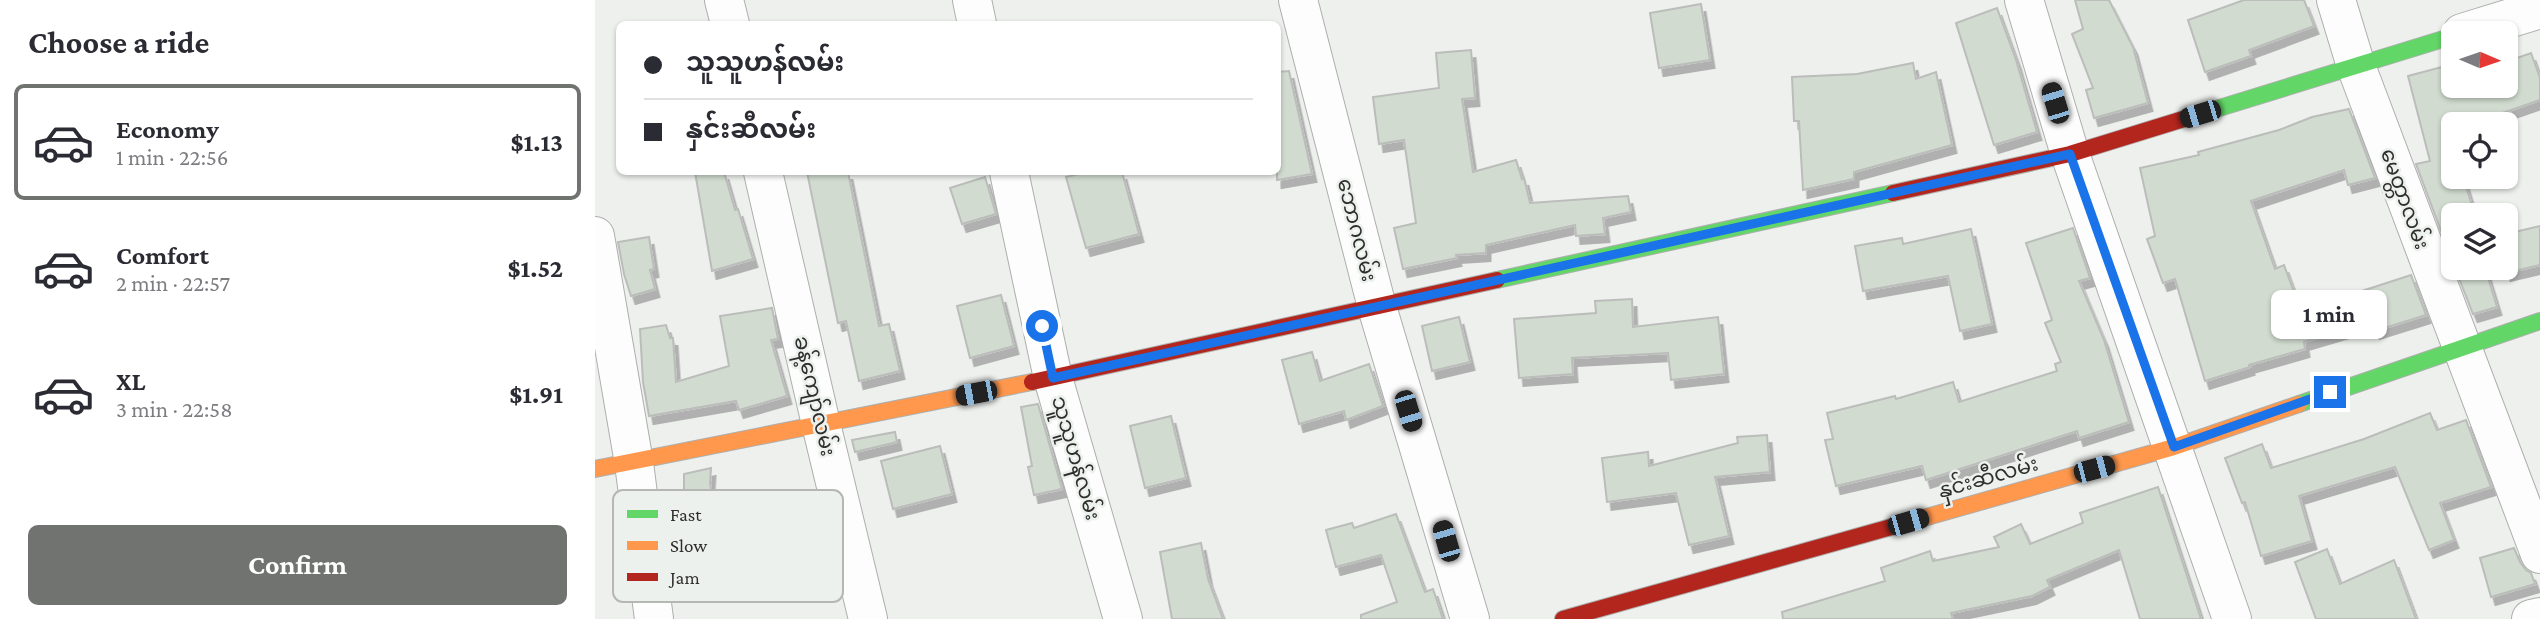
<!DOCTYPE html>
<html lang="en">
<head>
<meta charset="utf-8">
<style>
  :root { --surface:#fff; --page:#f7f7f7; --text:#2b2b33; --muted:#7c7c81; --line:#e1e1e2; --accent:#717371 }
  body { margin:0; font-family:"Crimson Pro","Noto Sans Myanmar",serif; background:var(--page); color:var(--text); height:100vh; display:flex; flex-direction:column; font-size:26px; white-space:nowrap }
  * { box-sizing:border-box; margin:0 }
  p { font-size:23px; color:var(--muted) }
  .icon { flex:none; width:38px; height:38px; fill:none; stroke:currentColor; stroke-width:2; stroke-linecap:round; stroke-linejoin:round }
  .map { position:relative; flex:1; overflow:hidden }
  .drawer { display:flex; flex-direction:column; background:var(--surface); width:595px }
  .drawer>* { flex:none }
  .banner { position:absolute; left:21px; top:21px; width:665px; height:154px; border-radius:10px; box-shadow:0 2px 5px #0004; display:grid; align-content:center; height:154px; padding:0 28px; background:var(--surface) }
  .needle { width:46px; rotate:92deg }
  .buttons { position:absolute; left:1846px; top:21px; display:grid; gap:14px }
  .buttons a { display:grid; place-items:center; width:77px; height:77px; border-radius:10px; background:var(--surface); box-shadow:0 2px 5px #0004; font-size:35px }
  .end { position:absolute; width:32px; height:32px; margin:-16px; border:9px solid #1a73e8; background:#fff; box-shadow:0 0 0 4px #fff }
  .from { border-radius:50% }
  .bubble { position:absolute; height:49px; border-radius:10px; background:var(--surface); box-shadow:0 2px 5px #0004; font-size:23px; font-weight:700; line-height:49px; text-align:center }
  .car { position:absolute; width:21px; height:42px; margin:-21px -10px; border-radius:9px; box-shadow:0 0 5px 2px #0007; background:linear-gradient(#222 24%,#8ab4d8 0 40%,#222 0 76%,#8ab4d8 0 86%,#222 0) }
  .banner b { display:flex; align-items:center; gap:24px; height:66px; font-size:26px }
  .banner b+b { border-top:2px solid var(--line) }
  .banner i { width:18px; height:18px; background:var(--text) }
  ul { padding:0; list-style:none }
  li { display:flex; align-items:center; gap:21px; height:116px; margin:0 14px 10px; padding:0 14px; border:4px solid transparent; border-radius:10px }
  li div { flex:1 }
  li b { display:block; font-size:26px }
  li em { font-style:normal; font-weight:700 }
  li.current { border-color:var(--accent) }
  li>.icon { width:63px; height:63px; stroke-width:1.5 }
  h2 { padding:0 28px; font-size:32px; line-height:84px }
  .primary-button { display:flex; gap:14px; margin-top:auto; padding:14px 28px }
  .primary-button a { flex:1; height:80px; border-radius:10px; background:var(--accent); color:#fff; font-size:28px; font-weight:700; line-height:80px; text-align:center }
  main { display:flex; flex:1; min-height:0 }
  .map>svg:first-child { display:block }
  .building { fill:#d1dbcf; stroke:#bbbdbb; stroke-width:2; filter:url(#shadow) }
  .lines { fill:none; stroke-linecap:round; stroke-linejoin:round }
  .street-casing { stroke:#adafad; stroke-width:40 }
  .fast-casing { stroke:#adafad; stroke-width:18 }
  .slow-casing { stroke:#adafad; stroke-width:18 }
  .jam-casing { stroke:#adafad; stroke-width:18 }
  .street { stroke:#fcfdfc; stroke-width:38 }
  .fast { stroke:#63d668; stroke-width:16 }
  .slow { stroke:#ff974d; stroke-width:16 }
  .jam { stroke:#b3261e; stroke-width:16 }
  .route { stroke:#1a73e8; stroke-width:9 }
  .labels { text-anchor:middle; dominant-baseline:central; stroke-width:5; stroke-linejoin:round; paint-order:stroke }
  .street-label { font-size:21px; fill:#2e2f2d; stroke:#edf1ed }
  .key { fill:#edf1ed; stroke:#b4b7b3; stroke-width:2 }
  .key-label { font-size:19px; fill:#2e2f2d }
</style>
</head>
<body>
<main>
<section class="drawer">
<h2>Choose a ride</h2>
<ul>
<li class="current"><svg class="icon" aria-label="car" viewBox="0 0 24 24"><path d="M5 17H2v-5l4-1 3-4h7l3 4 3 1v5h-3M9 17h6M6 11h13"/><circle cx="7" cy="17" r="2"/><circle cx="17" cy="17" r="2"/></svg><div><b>Economy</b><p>1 min · 22:56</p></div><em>$1.13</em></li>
<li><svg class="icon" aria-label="car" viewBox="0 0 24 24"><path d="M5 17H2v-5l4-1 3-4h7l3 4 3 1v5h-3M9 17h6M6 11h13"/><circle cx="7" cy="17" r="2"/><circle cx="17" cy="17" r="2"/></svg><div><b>Comfort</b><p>2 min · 22:57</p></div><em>$1.52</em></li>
<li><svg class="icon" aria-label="car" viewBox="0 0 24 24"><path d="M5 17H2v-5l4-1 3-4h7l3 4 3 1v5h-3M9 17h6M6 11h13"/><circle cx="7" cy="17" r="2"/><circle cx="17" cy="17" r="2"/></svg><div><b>XL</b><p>3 min · 22:58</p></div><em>$1.91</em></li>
</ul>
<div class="primary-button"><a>Confirm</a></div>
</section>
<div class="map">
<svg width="1945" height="619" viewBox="0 0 1945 619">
  <defs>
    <filter id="shadow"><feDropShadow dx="4.5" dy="8" stdDeviation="0" flood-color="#0004"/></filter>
  </defs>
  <rect width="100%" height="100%" fill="#eef0ee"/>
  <g class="building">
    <path d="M1480 0H1514L1538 47 1553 103 1499 118 1491 90 1498 88 1477 34 1488 29Z"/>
    <path d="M1649 0H1709L1719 26 1654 50 1656 56 1610 72 1593 20Z"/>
    <path d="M1106 4 1115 60 1064 68 1055 13Z"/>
    <path d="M1402 8 1421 60 1442 132 1399 145 1361 23Z"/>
    <path d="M876 50 880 98 867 99 878 172 921 160 927 179 929 178 935 203 1033 196 1036 212 1008 218 1010 234 981 236 980 225 891 245V253L861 255 862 258 808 269 799 228 821 223 809 140 784 144 778 97 844 88 841 53Z"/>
    <path d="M1936 53 1945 78V100L1876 124H1858V177H1868L1880 215H1858V263L1821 164 1835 161 1813 76 1858 64V86H1911V62Z"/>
    <path d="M1318 63 1321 79 1341 72 1357 145 1259 172V179L1208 190 1204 121H1199L1197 77 1262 74Z"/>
    <path d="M694 71 717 174 682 180V72Z"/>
    <path d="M1754 109 1780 178 1753 185 1749 170 1656 201 1680 269 1689 265 1706 311 1768 294 1767 291 1816 275 1831 315 1780 331 1777 322 1709 342 1710 349 1654 365 1655 367 1610 381 1580 279 1568 283 1552 239 1560 236 1545 168 1604 155 1603 152 1684 130 1717 117Z"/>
    <path d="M100 172H129L140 210 143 209 158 259 117 271Z"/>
    <path d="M212 172H253L284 326 294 324 305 371 264 381 251 321 243 323Z"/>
    <path d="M492 172H527L544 234 491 248 471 177Z"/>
    <path d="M390 177 401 214 367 224 355 188Z"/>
    <path d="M1945 226V265L1911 273V234Z"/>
    <path d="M1478 228 1495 278 1484 281 1509 340 1534 422 1484 438 1482 431 1331 480 1327 466 1241 486 1230 440 1238 439 1232 413 1300 396 1301 399 1358 382 1364 402 1462 371 1460 364 1466 362 1450 323 1457 320 1431 243Z"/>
    <path d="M1376 229 1397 324 1365 331 1353 276 1268 291 1260 246 1307 238 1308 244Z"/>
    <path d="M54 237 59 269 55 270 60 289 36 296 29 274 23 242Z"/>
    <path d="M1860 268H1890L1902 307 1878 314Z"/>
    <path d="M406 295 419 346 375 358 362 306Z"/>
    <path d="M1037 299 1038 327 1123 317 1129 374 1076 380 1073 353 977 358 978 374 924 378 919 319 1001 313 1000 301Z"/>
    <path d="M177 308 183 339 176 340 192 396 144 410 141 401 54 416 48 382 45 329 71 325 75 338H78L81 382 134 366 125 316Z"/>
    <path d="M864 317 875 362 837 371 827 326Z"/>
    <path d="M717 352 725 381 774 364 788 406 751 420 749 411 704 424 687 360Z"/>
    <path d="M443 404 467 489 439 495 433 467 437 466 426 407Z"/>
    <path d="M1835 413 1842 430 1871 420 1896 487 1845 503 1859 540 1834 550 1800 467 1704 496 1717 541 1666 556 1650 502 1647 503 1630 458 1667 444 1676 468 1769 439Z"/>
    <path d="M576 416 591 478 550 488 535 426Z"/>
    <path d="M300 432 302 442 260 452 257 440Z"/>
    <path d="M1172 435 1175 472 1120 477 1134 536 1094 545 1081 493 1012 502 1007 458 1053 452 1054 466 1143 443 1142 437Z"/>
    <path d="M345 446 357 494 298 509 286 461Z"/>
    <path d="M116 468 115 483 126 547 95 553 89 521V474Z"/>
    <path d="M1563 487 1606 619H1545L1524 550 1452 580 1455 587 1437 596 1356 613 1358 619H1188L1187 612 1290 581 1286 568 1335 551 1338 561 1404 547 1399 537 1426 524 1435 544 1488 523 1485 513Z"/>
    <path d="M801 514 830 592 838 589 848 619H766V615L802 602 786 555 741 567 731 530 757 523 759 528Z"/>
    <path d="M606 543 613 579 628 619H577L565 552Z"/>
    <path d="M1919 548 1925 562 1931 570 1936 573 1940 584 1896 597 1885 558Z"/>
    <path d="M1732 549 1745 584 1799 560 1821 619H1721L1700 562Z"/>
  </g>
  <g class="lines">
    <g class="street-casing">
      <g id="street">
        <path d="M129 0 135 24"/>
        <path d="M377 0 382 24"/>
        <path d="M703 0 782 307 875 619"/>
        <path d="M1429 0 1475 154 1637 619"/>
        <path d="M1741 0 1761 66 1945 554"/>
        <path d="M1867 33 1945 9"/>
        <path d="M168 172 226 424 273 619"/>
        <path d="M414 172 458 378 528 619"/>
        <path d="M0 236 39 463 59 619"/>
        <path d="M1936 619 1945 617"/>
      </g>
    </g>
    <g class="fast-casing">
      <g id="fast">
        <path d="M1608 113 1858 36"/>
        <path d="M902 280 1298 193"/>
        <path d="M1704 404 1945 321"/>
      </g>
    </g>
    <g class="slow-casing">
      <g id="slow">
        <path d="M0 469 437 382"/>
        <path d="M1314 522 1579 447 1704 404"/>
      </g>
    </g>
    <g class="jam-casing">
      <g id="jam">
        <path d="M1298 193 1475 154 1608 113"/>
        <path d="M437 382 902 280"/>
        <path d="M968 619 1314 522"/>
      </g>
    </g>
    <use href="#street" class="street"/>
    <use href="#fast" class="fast"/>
    <use href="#slow" class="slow"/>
    <use href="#jam" class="jam"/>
  </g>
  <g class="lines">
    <path class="route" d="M447 326 458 378 1475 154 1579 447 1735 392"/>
  </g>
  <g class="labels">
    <g class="street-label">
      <text transform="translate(1810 199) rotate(70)">မေတ္တာလမ်း</text>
      <text transform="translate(762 230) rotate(76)">ဘောဂလမ်း</text>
      <text transform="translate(220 396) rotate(77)">ခန့်ကျော်လမ်း</text>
      <text transform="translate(481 458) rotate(74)">သူသူဟန်လမ်း</text>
      <text transform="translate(1393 477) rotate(-16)">နှင်းဆီလမ်း</text>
    </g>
  </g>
  <rect x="18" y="490" width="230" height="112" rx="10" class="key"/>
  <rect x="32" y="510" width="31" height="8" fill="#63d668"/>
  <rect x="32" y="541" width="31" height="9" fill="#ff974d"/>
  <rect x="32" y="573" width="31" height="8" fill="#b3261e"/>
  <g class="key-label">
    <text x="75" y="521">Fast</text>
    <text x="75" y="552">Slow</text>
    <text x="75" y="584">Jam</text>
  </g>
</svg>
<div class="buttons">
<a><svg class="needle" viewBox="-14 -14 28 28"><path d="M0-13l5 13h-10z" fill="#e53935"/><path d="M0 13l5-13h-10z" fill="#7c7c81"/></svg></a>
<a><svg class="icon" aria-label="locate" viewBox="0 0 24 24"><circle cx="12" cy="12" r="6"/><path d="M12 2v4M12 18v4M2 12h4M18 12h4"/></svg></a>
<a><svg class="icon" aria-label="layers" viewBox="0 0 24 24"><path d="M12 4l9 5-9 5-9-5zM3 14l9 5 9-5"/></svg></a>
</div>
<i class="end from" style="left:447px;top:326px"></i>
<i class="end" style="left:1735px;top:392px"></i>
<div class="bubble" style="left:1676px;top:290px;width:116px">1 min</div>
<i class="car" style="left:1460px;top:103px;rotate:343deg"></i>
<i class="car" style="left:1605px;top:114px;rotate:253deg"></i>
<i class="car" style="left:381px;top:393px;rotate:259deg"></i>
<i class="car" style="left:813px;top:411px;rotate:163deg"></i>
<i class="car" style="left:1499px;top:469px;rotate:75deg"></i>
<i class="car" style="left:1313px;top:522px;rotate:74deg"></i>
<i class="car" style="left:851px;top:541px;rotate:344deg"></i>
<div class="banner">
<b><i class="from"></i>သူသူဟန်လမ်း</b>
<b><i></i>နှင်းဆီလမ်း</b>
</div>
</div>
</main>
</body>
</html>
